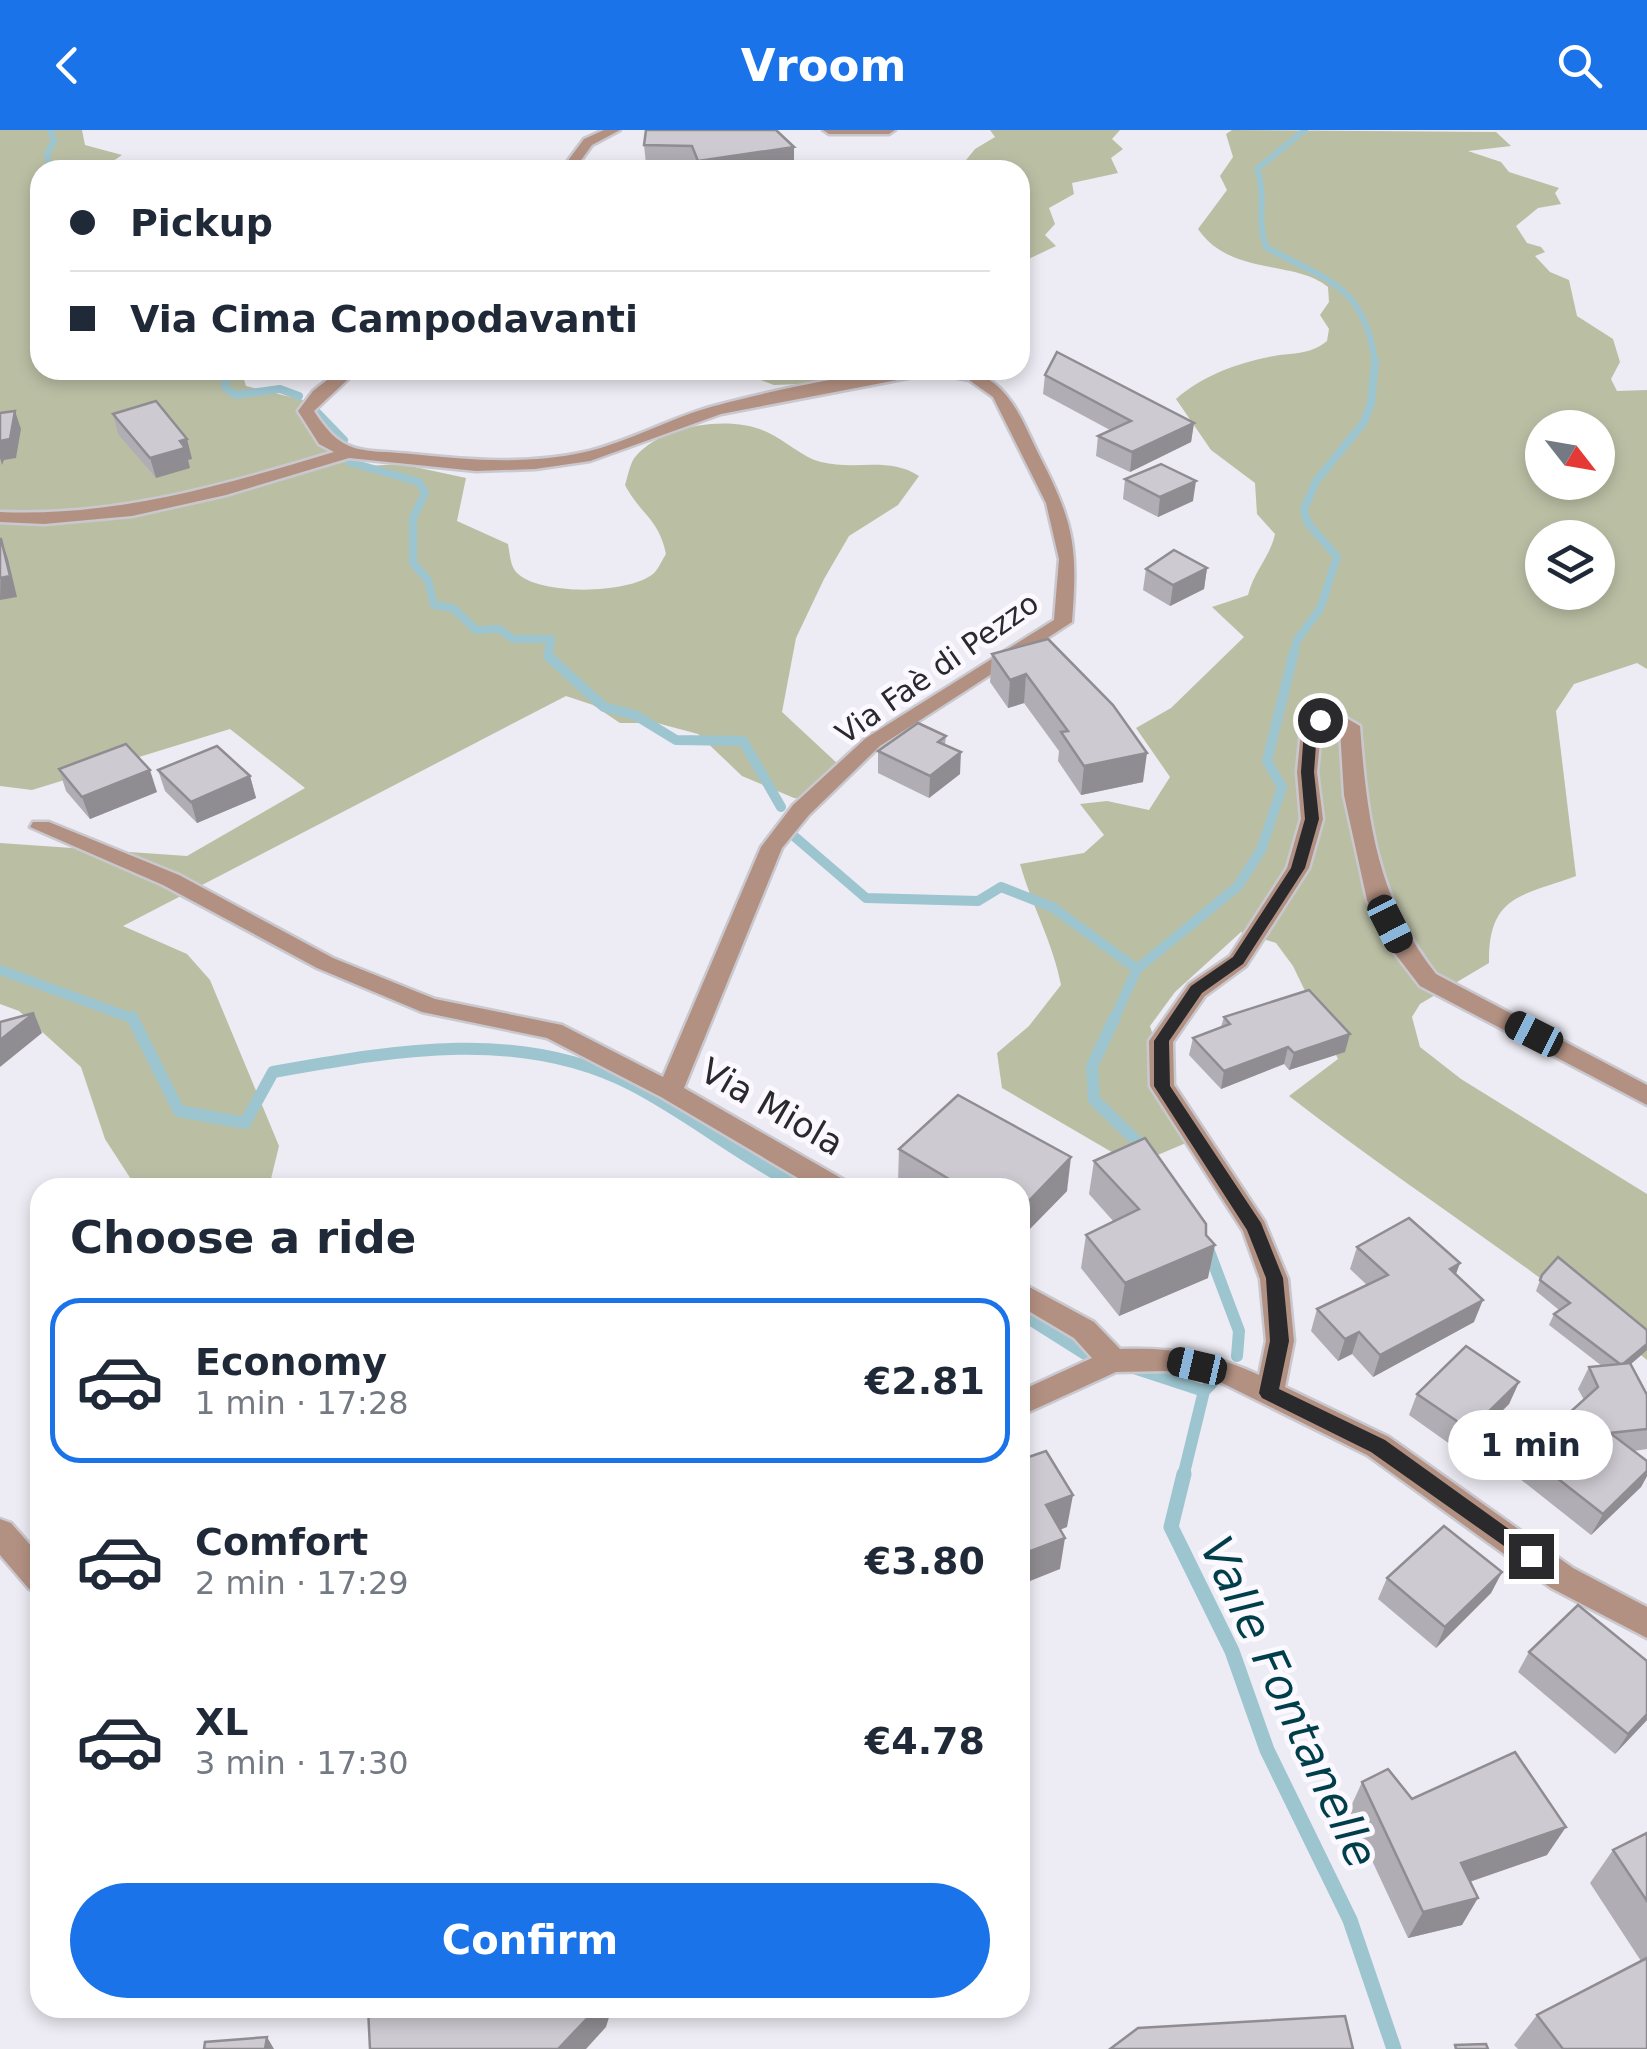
<!DOCTYPE html>
<html lang="en">
<head>
<meta charset="utf-8">
<style>
  :root { --surface:#fff; --page:#f6f6f7; --text:#1f2937; --muted:#747a83; --line:#e0e1e3; --accent:#1a73e8 }
  body { margin:0; font-family:"DejaVu Sans",sans-serif; background:var(--page); color:var(--text); height:100vh; display:flex; flex-direction:column; font-size:38px; white-space:nowrap }
  * { box-sizing:border-box; margin:0 }
  p { font-size:32px; color:var(--muted) }
  .icon { flex:none; width:55px; height:55px; fill:none; stroke:currentColor; stroke-width:2; stroke-linecap:round; stroke-linejoin:round }
  .map { position:relative; flex:1; overflow:hidden }
  .drawer { position:absolute; left:30px; top:1048px; width:1000px; height:840px; display:flex; flex-direction:column; background:var(--surface); border-radius:30px; box-shadow:0 5px 15px #0003 }
  .drawer>* { flex:none }
  .hud { position:absolute; left:30px; top:30px; width:1000px; height:220px; border-radius:30px; box-shadow:0 5px 15px #0003; display:grid; align-content:center; height:220px; padding:0 40px; background:var(--surface) }
  .needle { width:65px; rotate:121deg }
  .tools { position:absolute; left:1525px; top:280px; display:grid; gap:20px }
  .tools a { display:grid; place-items:center; width:90px; height:90px; border-radius:50%; background:var(--surface); box-shadow:0 5px 15px #0003; font-size:50px }
  .end { position:absolute; width:45px; height:45px; margin:-22px; border:12px solid #2a292c; background:#fff; box-shadow:0 0 0 5px #fff }
  .from { border-radius:50% }
  .bubble { position:absolute; height:70px; border-radius:35px; background:var(--surface); box-shadow:0 5px 15px #0003; font-size:32px; font-weight:800; line-height:70px; text-align:center }
  .car { position:absolute; width:30px; height:60px; margin:-30px -15px; border-radius:12px; box-shadow:0 0 8px 2px #0007; background:linear-gradient(#222 24%,#8ab4d8 0 40%,#222 0 76%,#8ab4d8 0 86%,#222 0) }
  .hud b { display:flex; align-items:center; gap:35px; height:95px; font-size:38px }
  .hud b+b { border-top:2px solid var(--line) }
  .hud i { width:25px; height:25px; background:var(--text) }
  ul { padding:0; list-style:none }
  li { display:flex; align-items:center; gap:30px; height:165px; margin:0 20px 15px; padding:0 20px; border:5px solid transparent; border-radius:30px }
  li div { flex:1 }
  li b { display:block; font-size:38px }
  li em { font-style:normal; font-weight:800 }
  li.on { border-color:var(--accent) }
  li>.icon { width:90px; height:90px; stroke-width:1.5 }
  h2 { padding:0 40px; font-size:45px; line-height:120px }
  .primary-button { display:flex; gap:20px; margin-top:auto; padding:20px 40px }
  .primary-button a { flex:1; height:115px; border-radius:60px; background:var(--accent); color:#fff; font-size:40px; font-weight:800; line-height:115px; text-align:center }
  header { display:flex; justify-content:space-between; align-items:center; height:130px; padding:0 40px; background:var(--accent); color:#fff; font-size:45px; font-weight:800 }
  .map>svg:first-child { display:block }
  .green { fill:#babfa4; fill-rule:evenodd }
  .lines { fill:none; stroke-linecap:round; stroke-linejoin:round }
  .stream-far4 { stroke:#9cc5d0; stroke-width:6 }
  .stream-far3 { stroke:#9cc5d0; stroke-width:8 }
  .stream-far2 { stroke:#9cc5d0; stroke-width:10 }
  .stream-far1 { stroke:#9cc5d0; stroke-width:12 }
  .stream { stroke:#9cc5d0; stroke-width:15 }
  .minor-casing { stroke:#cac8cf; stroke-width:5 }
  .minor { fill:#b39182; fill-rule:evenodd }
  .wall { fill:#b0aeb4 }
  .shaded-wall { fill:#908d92 }
  .building { fill:#cdcad1; stroke:#908d92; stroke-width:2.5 }
  .route { fill:#2a292c }
  .labels { text-anchor:middle; dominant-baseline:central; stroke-width:10; stroke-linejoin:round; paint-order:stroke }
  .far-street-label { font-size:30px; fill:#2a292c; stroke:#fbf9ff }
  .street-label { font-size:35px; fill:#2a292c; stroke:#fbf9ff }
  .near-water-label { font-size:45px; font-style:italic; fill:#003e4a; stroke:#fbf9ff }
</style>
</head>
<body>
<header><svg class="icon" aria-label="back" viewBox="0 0 24 24"><path d="M15 5l-7 7 7 7"/></svg>Vroom<svg class="icon" aria-label="search" viewBox="0 0 24 24"><circle cx="10" cy="10" r="6"/><path d="M15 15l6 6"/></svg></header>
<div class="map">
<svg width="1647" height="1919" viewBox="0 0 1647 1919">
  <rect width="100%" height="100%" fill="#edebf3"/>
  <g class="green">
    <path d="M0 0H82L85 15 122 25 100 40H40V240H241L246 256 311 272 338 316 367 336 401 334 466 348 457 391 508 414C510 424 510 436 517 443 541 466 628 464 653 444 658 440 662 430 666 424 659 389 641 385 625 355 628 346 630 332 636 326 664 294 731 285 767 302 785 310 803 328 821 332 856 341 888 326 919 346L898 375 849 406 824 449 796 508 782 582 839 635 815 670 794 668 742 646 698 604 657 593H620L593 575 566 566 123 796 187 824 210 850 279 1016 269 1057H136L105 1009 81 937 19 881 0 874V713L187 726 305 658 230 599 32 660 0 656Z"/>
    <path d="M990 0H1120L1112 9 1123 19 1111 28 1118 43 1072 53 1074 64 1049 78 1055 94 1045 105 1056 116 1020 133V40H958L975 19 995 7Z"/>
    <path d="M1232 0 1496 2 1511 16 1468 21 1501 32 1509 42 1559 58 1555 63 1561 74 1538 78 1516 96 1527 113 1541 117 1545 122 1535 126 1550 142 1569 150 1577 186 1613 209 1620 232 1611 249 1617 261 1647 260V539L1637 533 1574 554 1556 581 1576 746C1523 766 1488 764 1489 833L1420 874 1412 887 1420 917 1461 949 1647 1064V1230C1532 1136 1406 1057 1289 966L1338 929 1293 836 1276 813 1241 802 1175 862 1150 896 1186 1013 1134 1035 1002 958 997 923 1029 896 1061 855C1053 813 1032 776 1020 734L1084 723 1104 705 1080 674 1107 671 1149 680 1170 647 1136 598 1171 578 1244 507 1212 477 1248 465C1254 441 1270 427 1275 404L1257 384 1255 353 1211 320 1176 269C1202 246 1235 234 1269 227 1291 222 1309 226 1327 211L1329 199 1320 185 1329 172 1328 157C1295 129 1231 147 1198 99L1227 60 1220 46 1233 27 1226 4ZM1542 298H1598V352H1542ZM1542 408H1598V462H1542Z"/>
    <path d="M776 240H901L905 250 774 255 761 250Z"/>
  </g>
  <g class="lines">
    <g class="stream-far4">
      <path d="M50 0 54 11 47 24 50 40"/>
      <path d="M1305 0 1257 39C1267 66 1256 90 1266 117 1326 151 1365 154 1375 233"/>
    </g>
    <g class="stream-far3">
      <path d="M227 240 225 257 235 265 280 259 299 266"/>
      <path d="M316 281 344 310"/>
      <path d="M349 332 419 352 425 363 413 388V433L428 450 434 475 453 478 476 500 499 499 513 509H551L548 524"/>
      <path d="M1293 524 1297 510 1320 479 1337 427 1307 392 1304 379 1316 351 1364 292 1371 273 1375 231"/>
    </g>
    <g class="stream-far2">
      <path d="M549 522 548 526 604 577 635 585 676 610 743 611 781 677"/>
      <path d="M795 707 866 768 978 771 1001 757 1052 777 1137 839"/>
      <path d="M0 840 134 889"/>
      <path d="M1114 889 1137 839 1238 756 1261 720 1282 657 1267 631 1294 522"/>
    </g>
    <g class="stream-far1">
      <path d="M132 887 179 981 245 993 273 942C392 921 519 897 632 955 690 985 742 1028 801 1058"/>
      <path d="M1115 887 1092 936 1094 970 1147 1021"/>
      <path d="M1207 1116 1239 1201 1237 1226"/>
      <path d="M1020 1183 1085 1224"/>
      <path d="M1134 1238 1204 1261"/>
      <path d="M1183 1347 1204 1261 1212 1253"/>
    </g>
    <path class="stream" d="M1184 1344 1171 1397 1232 1521 1267 1620 1350 1790 1394 1919"/>
    <g class="minor-casing">
      <g id="minor">
        <path d="M604 0H620L592 15 574 40H561L584 9Z"/>
        <path d="M823 0H895L889 4H829Z"/>
        <path d="M340 240H358L314 281C343 327 361 319 411 324 469 330 527 335 585 322 629 312 670 288 714 276 766 262 938 221 983 246 1014 263 1024 295 1039 325 1074 393 1078 416 1072 492L880 616 809 685 782 718 684 958 846 1051 850 1058H815L661 967 547 908 422 882 317 838 163 755 30 697 33 692H49L179 745 333 828 435 869 562 895 663 947 761 717 793 675 866 608 1054 490 1059 429 1046 373 993 267 969 250 947 246 913 247 721 284 590 331 535 339 476 341 349 328 226 365 132 386 44 394 0 392V382C117 387 223 355 334 322L319 314 298 281 313 261Z"/>
        <path d="M1336 582 1360 596C1367 689 1377 769 1436 844L1647 955V975L1420 856 1390 817 1367 770 1344 665 1340 599 1333 594 1321 602 1317 642 1323 689 1309 738 1246 836 1205 866 1173 912 1174 955 1264 1091 1288 1149 1294 1211 1285 1257 1389 1307 1573 1438 1647 1477V1508L1551 1458 1367 1325 1222 1253 1166 1241 1116 1242 1020 1286V1261L1092 1228 1074 1208 1020 1176V1152L1094 1192 1120 1219C1168 1217 1214 1223 1259 1245L1266 1211 1260 1149 1243 1101 1150 956 1149 911 1189 854 1230 826 1287 738 1301 689 1297 642 1301 601 1314 586Z"/>
        <path d="M0 1389 11 1393 40 1426V1463L29 1459 0 1425Z"/>
      </g>
    </g>
    <use href="#minor" class="minor"/>
  </g>
  <g class="wall">
    <path d="M646 0 794 36 766 40H694L692 35 646 34 644 15Z"/>
    <path d="M1045 245 1194 293 1191 312 1130 342 1096 326 1098 306 1110 300 1043 264Z"/>
    <path d="M113 284 187 309 192 329 188 330 190 338 156 348 118 304Z"/>
    <path d="M1125 349 1193 371 1158 387 1123 369Z"/>
    <path d="M1207 438 1204 459 1170 476 1143 460 1146 439Z"/>
    <path d="M1048 509 1143 652 1081 665 1058 631 1059 621 1024 573 1008 578 990 552 992 524Z"/>
    <path d="M946 606 945 615 960 644 929 668 878 643V621Z"/>
    <path d="M59 639 157 662 90 689 66 661Z"/>
    <path d="M158 640 250 646 256 668 197 693 165 661Z"/>
    <path d="M1224 887 1345 922 1289 940 1284 934 1221 959 1189 925 1193 908 1221 897Z"/>
    <path d="M899 1019 1067 1061 1020 1109V1058H906L898 1053Z"/>
    <path d="M1094 1031 1206 1105 1208 1148 1119 1186 1081 1138 1086 1105 1114 1092 1089 1064Z"/>
    <path d="M1357 1117 1456 1145 1474 1192 1373 1247 1352 1224 1338 1231 1311 1201 1317 1179 1367 1155 1350 1139Z"/>
    <path d="M1542 1145 1647 1200V1220L1631 1234 1647 1265V1319L1634 1321 1647 1331V1346L1641 1357 1591 1405 1515 1345 1525 1323 1584 1270 1578 1259 1589 1237 1602 1236 1549 1195 1554 1184 1559 1180 1536 1161Z"/>
    <path d="M1519 1252 1509 1274 1461 1322 1409 1285 1417 1264Z"/>
    <path d="M1502 1442 1491 1463 1436 1518 1378 1469 1387 1448Z"/>
    <path d="M1529 1522 1647 1531V1590L1615 1624 1518 1542Z"/>
    <path d="M1362 1652 1547 1725 1470 1752 1462 1795 1408 1808 1349 1681Z"/>
    <path d="M1647 1703V1919H1518L1514 1915 1537 1885 1641 1831 1590 1753 1613 1720Z"/>
  </g>
  <g class="shaded-wall">
    <path d="M794 17V36L766 40H698V31Z"/>
    <path d="M15 281 21 299 16 328 4 330 2 335 0 328V311Z"/>
    <path d="M1194 293 1191 312 1130 342 1132 322Z"/>
    <path d="M187 309 192 329 188 330 190 338 156 348 150 328 180 311Z"/>
    <path d="M1196 351 1193 371 1158 387 1160 367Z"/>
    <path d="M1 409 8 429 17 467 0 470Z"/>
    <path d="M1207 438 1204 459 1170 476 1173 455Z"/>
    <path d="M1026 544 1024 573 1008 578 1010 550Z"/>
    <path d="M961 622 960 644 929 668 930 646Z"/>
    <path d="M1147 623 1143 652 1081 665 1084 636Z"/>
    <path d="M150 640 157 662 90 689 82 667Z"/>
    <path d="M250 646 256 668 197 693 191 672Z"/>
    <path d="M34 883 42 903 0 937V910Z"/>
    <path d="M1350 904 1345 922 1289 940 1294 923Z"/>
    <path d="M1288 917 1284 934 1221 959 1224 941Z"/>
    <path d="M1071 1027 1067 1061 1020 1109V1080Z"/>
    <path d="M1215 1115 1208 1148 1119 1186 1125 1153Z"/>
    <path d="M1460 1133 1452 1155 1450 1139Z"/>
    <path d="M1483 1170 1474 1192 1373 1247 1380 1225Z"/>
    <path d="M1359 1202 1352 1224 1338 1231 1345 1209Z"/>
    <path d="M1647 1214V1220L1616 1247 1621 1236Z"/>
    <path d="M1519 1252 1509 1274 1461 1322 1470 1300Z"/>
    <path d="M1647 1341V1346L1641 1357 1591 1405 1603 1384Z"/>
    <path d="M1073 1365 1067 1397 1042 1407 1046 1375Z"/>
    <path d="M1065 1408 1060 1439 1020 1455V1425Z"/>
    <path d="M1502 1442 1491 1463 1436 1518 1445 1497Z"/>
    <path d="M1647 1584V1590L1615 1624 1628 1604Z"/>
    <path d="M1566 1697 1547 1725 1445 1760 1461 1733Z"/>
    <path d="M1478 1768 1462 1795 1408 1808 1423 1782Z"/>
    <path d="M597 1878H612L606 1897 586 1919H558Z"/>
    <path d="M267 1907 274 1919H265Z"/>
  </g>
  <g class="building">
    <path d="M646 0H776L794 17 698 31 692 16 644 15Z"/>
    <path d="M1057 222 1194 293 1132 322 1098 306 1131 291 1045 245Z"/>
    <path d="M156 271 187 309 180 311 185 318 150 328 113 284Z"/>
    <path d="M15 281 10 309 0 311V283Z"/>
    <path d="M1161 334 1196 351 1160 367 1125 349Z"/>
    <path d="M0 409H1L10 446 0 448Z"/>
    <path d="M1174 420 1207 438 1173 455 1146 439Z"/>
    <path d="M1048 509 1113 575 1147 623 1084 636 1061 602 1068 601 1026 544 1010 550 992 524Z"/>
    <path d="M918 593 946 606 938 612 961 622 930 646 878 621Z"/>
    <path d="M126 614 150 640 82 667 59 639Z"/>
    <path d="M217 616 250 646 191 672 158 640Z"/>
    <path d="M1309 860 1350 904 1294 923 1288 917 1224 941 1193 908 1230 894 1224 887Z"/>
    <path d="M34 883 0 910V892Z"/>
    <path d="M958 965 1071 1027 1020 1080V1058H964L899 1019Z"/>
    <path d="M1145 1008 1206 1094V1105L1215 1115 1125 1153 1086 1105 1139 1079 1094 1031Z"/>
    <path d="M1409 1088 1460 1133 1450 1139 1483 1170 1380 1225 1359 1202 1345 1209 1317 1179 1388 1145 1357 1117Z"/>
    <path d="M1558 1127 1647 1200V1214L1623 1234H1620L1554 1184 1570 1173 1540 1150 1542 1145Z"/>
    <path d="M1466 1216 1519 1252 1470 1300 1417 1264Z"/>
    <path d="M1630 1233 1647 1265V1299L1610 1303 1647 1331V1341L1603 1384 1525 1323 1598 1257 1589 1237Z"/>
    <path d="M1046 1321 1073 1365 1046 1375 1065 1408 1020 1425V1330Z"/>
    <path d="M1444 1396 1502 1442 1445 1497 1387 1448Z"/>
    <path d="M1578 1475 1647 1531V1584L1628 1604 1529 1522Z"/>
    <path d="M1515 1622 1566 1697 1461 1733 1478 1768 1423 1782 1362 1652 1388 1639 1412 1669Z"/>
    <path d="M1647 1703V1771L1613 1720Z"/>
    <path d="M1647 1828V1919H1563L1537 1885Z"/>
    <path d="M368 1878H597L558 1919H370Z"/>
    <path d="M1345 1886 1353 1919H1110L1138 1898Z"/>
    <path d="M267 1907 265 1919H204L205 1912Z"/>
    <path d="M1486 1914 1488 1919H1456L1455 1915Z"/>
  </g>
  <path class="route" d="M1316 587 1327 590 1317 601 1314 642 1319 689 1305 738 1243 834 1202 863 1169 911 1170 956 1261 1093 1283 1148 1289 1211 1279 1259 1385 1310 1538 1420 1541 1426 1531 1435 1371 1322 1262 1268 1259 1263 1270 1211 1266 1148 1247 1100 1154 956V911L1191 856 1233 827 1291 738 1305 689 1301 642 1304 600Z"/>
  <g class="labels">
    <g class="far-street-label">
      <text transform="translate(937 538) rotate(-35)">Via Faè di Pezzo</text>
    </g>
    <g class="street-label">
      <text transform="translate(772 977) rotate(30)">Via Miola</text>
    </g>
    <g class="near-water-label">
      <text transform="translate(1289 1572) rotate(65)">Valle Fontanelle</text>
    </g>
  </g>
</svg>
<div class="tools">
<a><svg class="needle" viewBox="-14 -14 28 28"><path d="M0-13l5 13h-10z" fill="#e53935"/><path d="M0 13l5-13h-10z" fill="#747a83"/></svg></a>
<a><svg class="icon" aria-label="layers" viewBox="0 0 24 24"><path d="M12 4l9 5-9 5-9-5zM3 14l9 5 9-5"/></svg></a>
</div>
<i class="end from" style="left:1320px;top:590px"></i>
<i class="end" style="left:1531px;top:1426px"></i>
<div class="bubble" style="left:1448px;top:1280px;width:165px">1 min</div>
<i class="car" style="left:1390px;top:794px;rotate:153deg"></i>
<i class="car" style="left:1534px;top:904px;rotate:297deg"></i>
<i class="car" style="left:1197px;top:1236px;rotate:283deg"></i>
<div class="hud">
<b><i class="from"></i>Pickup</b>
<b><i></i>Via Cima Campodavanti</b>
</div>
<section class="drawer">
<h2>Choose a ride</h2>
<ul>
<li class="on"><svg class="icon" aria-label="car" viewBox="0 0 24 24"><path d="M5 17H2v-5l4-1 3-4h7l3 4 3 1v5h-3M9 17h6M6 11h13"/><circle cx="7" cy="17" r="2"/><circle cx="17" cy="17" r="2"/></svg><div><b>Economy</b><p>1 min · 17:28</p></div><em>€2.81</em></li>
<li><svg class="icon" aria-label="car" viewBox="0 0 24 24"><path d="M5 17H2v-5l4-1 3-4h7l3 4 3 1v5h-3M9 17h6M6 11h13"/><circle cx="7" cy="17" r="2"/><circle cx="17" cy="17" r="2"/></svg><div><b>Comfort</b><p>2 min · 17:29</p></div><em>€3.80</em></li>
<li><svg class="icon" aria-label="car" viewBox="0 0 24 24"><path d="M5 17H2v-5l4-1 3-4h7l3 4 3 1v5h-3M9 17h6M6 11h13"/><circle cx="7" cy="17" r="2"/><circle cx="17" cy="17" r="2"/></svg><div><b>XL</b><p>3 min · 17:30</p></div><em>€4.78</em></li>
</ul>
<div class="primary-button"><a>Confirm</a></div>
</section>
</div>
</body>
</html>
